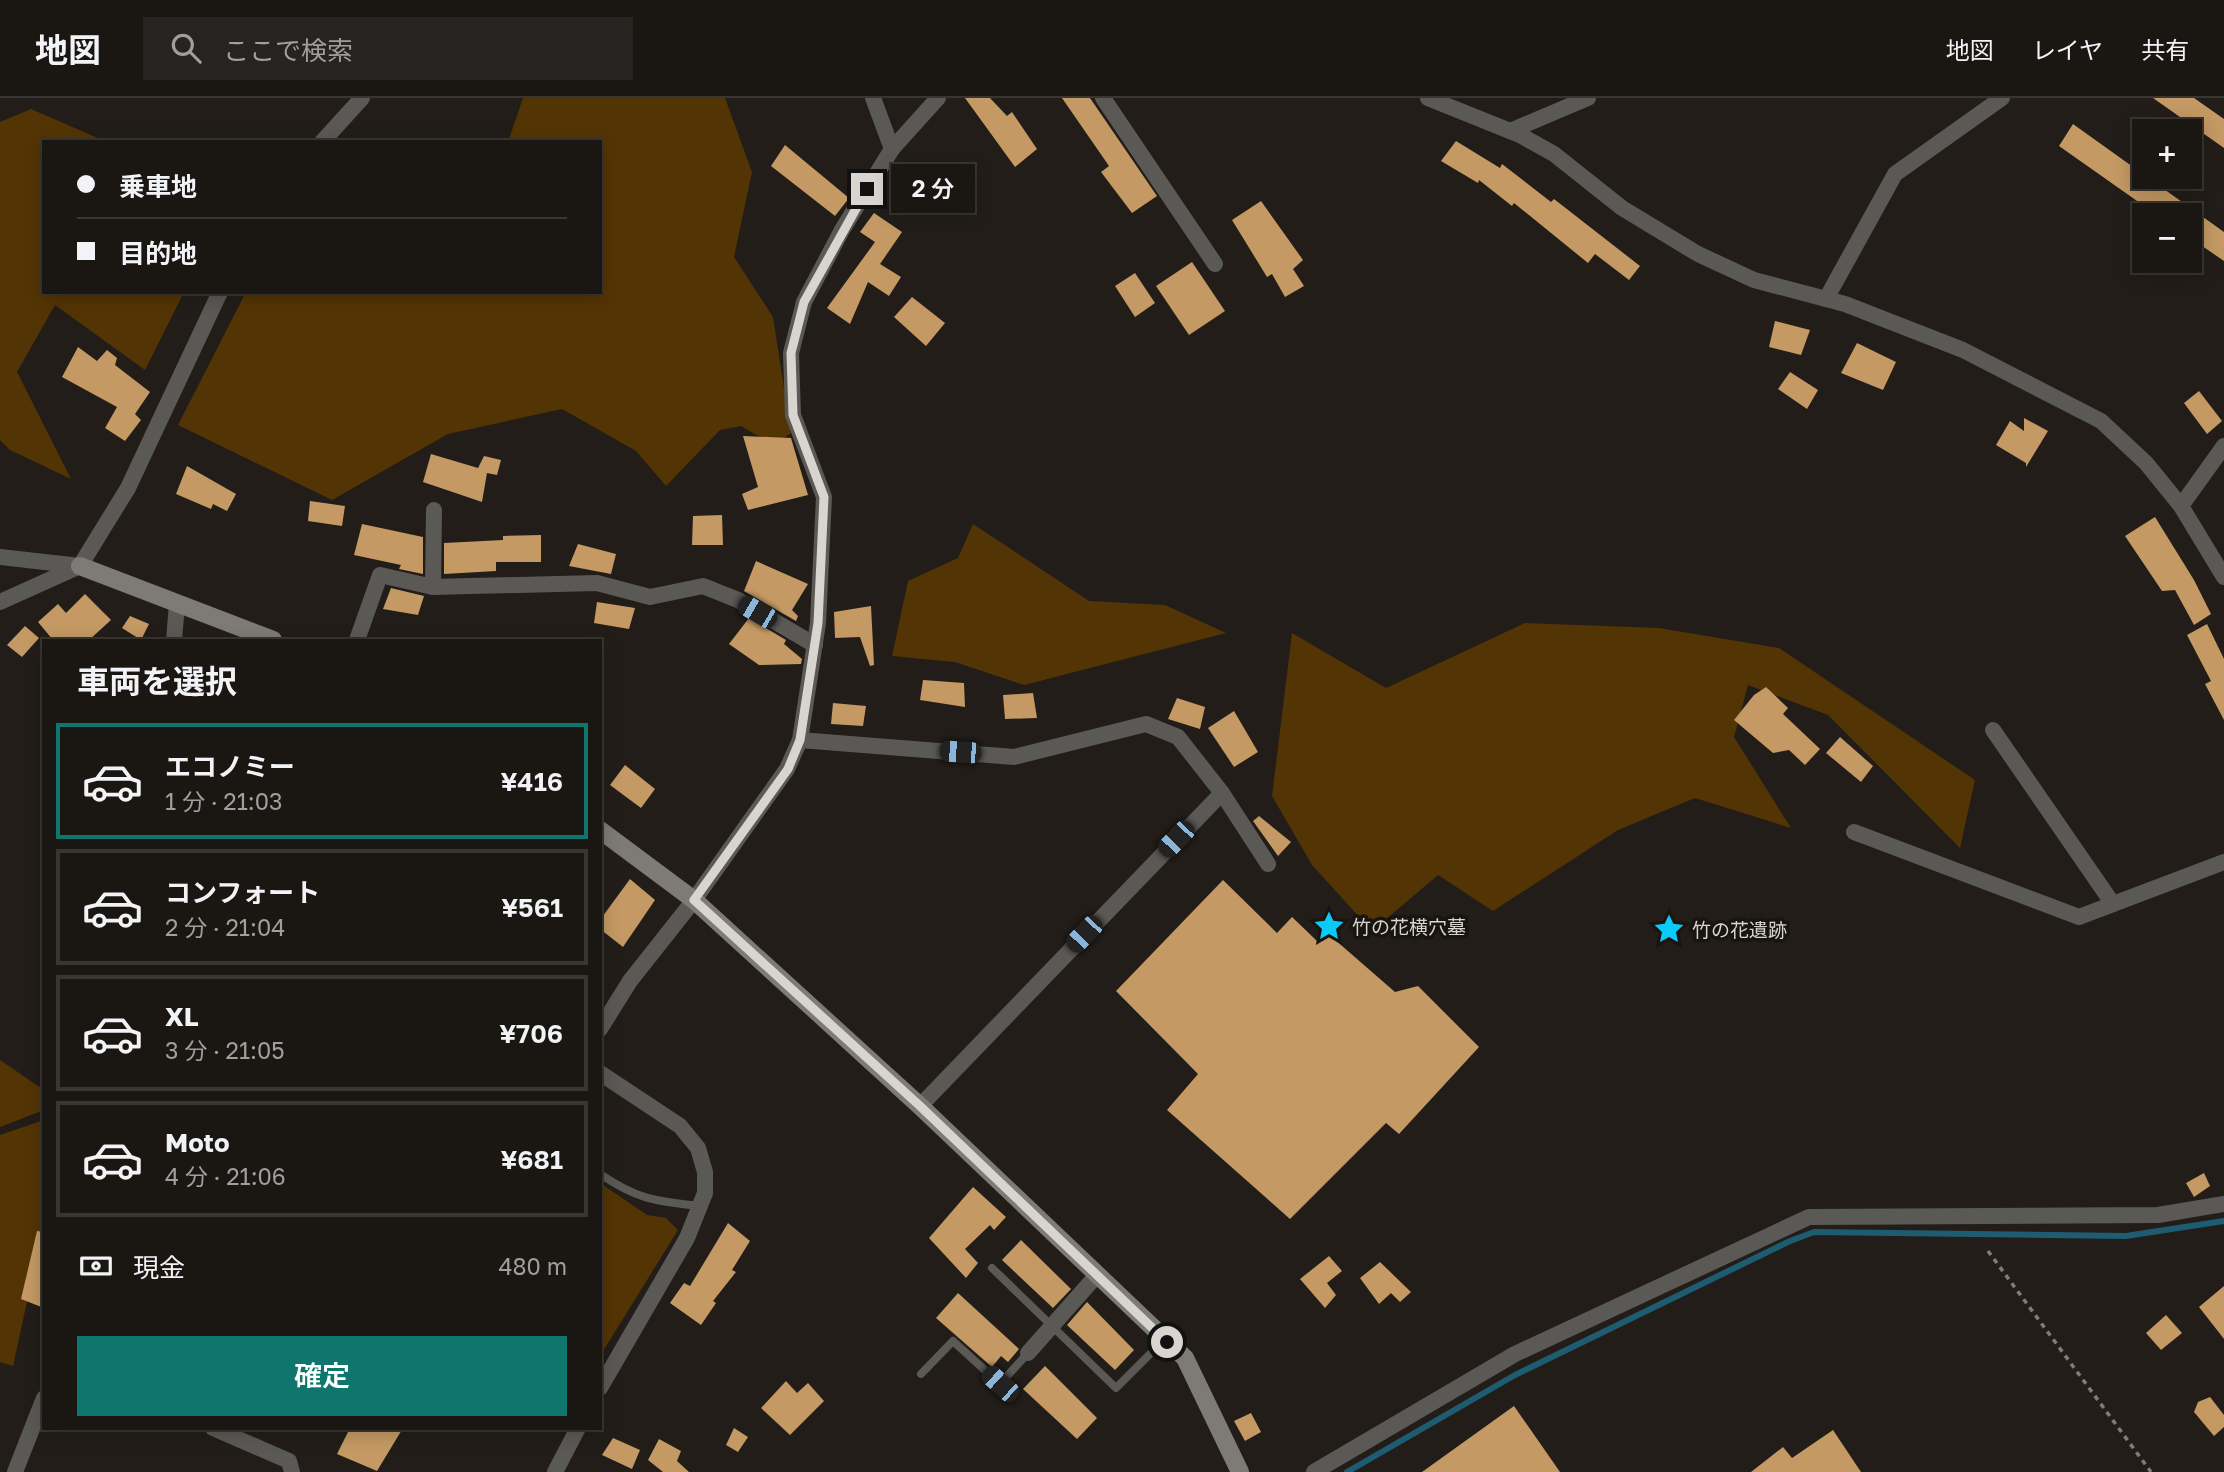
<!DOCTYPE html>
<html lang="ja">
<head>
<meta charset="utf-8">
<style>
  :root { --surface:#1a1612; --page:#272320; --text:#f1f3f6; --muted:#9f9f9f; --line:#383532; --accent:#0f766e }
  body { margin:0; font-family:"Golos Text","Noto Sans JP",sans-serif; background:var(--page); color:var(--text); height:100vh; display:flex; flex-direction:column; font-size:26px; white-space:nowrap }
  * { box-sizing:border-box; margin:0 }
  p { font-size:23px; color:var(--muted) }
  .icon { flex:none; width:38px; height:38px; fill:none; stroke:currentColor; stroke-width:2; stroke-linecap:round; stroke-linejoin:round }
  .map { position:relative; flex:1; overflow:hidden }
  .panel { position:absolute; left:42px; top:541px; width:560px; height:791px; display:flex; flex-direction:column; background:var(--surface); border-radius:0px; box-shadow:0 4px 18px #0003,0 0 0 2px var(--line) }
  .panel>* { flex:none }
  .banner { position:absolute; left:42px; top:42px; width:560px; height:154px; border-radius:0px; box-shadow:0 4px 18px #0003,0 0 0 2px var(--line); display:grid; align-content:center; height:154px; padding:0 35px; background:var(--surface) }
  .buttons { position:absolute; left:2132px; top:21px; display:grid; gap:14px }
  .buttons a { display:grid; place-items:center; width:70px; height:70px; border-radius:0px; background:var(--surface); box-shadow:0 4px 18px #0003,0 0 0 2px var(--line); font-size:35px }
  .end { position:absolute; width:32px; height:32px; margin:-16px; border:9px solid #d8d5d1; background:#111; box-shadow:0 0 0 4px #111 }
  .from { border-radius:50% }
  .bubble { position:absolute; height:49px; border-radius:0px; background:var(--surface); box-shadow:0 4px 18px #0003,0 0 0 2px var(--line); font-size:23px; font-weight:600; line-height:49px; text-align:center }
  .car { position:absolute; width:21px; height:42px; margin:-21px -10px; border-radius:9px; box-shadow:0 0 5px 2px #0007; background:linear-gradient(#222 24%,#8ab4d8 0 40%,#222 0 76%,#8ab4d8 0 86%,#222 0) }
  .banner b { display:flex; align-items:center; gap:24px; height:66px; font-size:26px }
  .banner b+b { border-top:2px solid var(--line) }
  .banner i { width:18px; height:18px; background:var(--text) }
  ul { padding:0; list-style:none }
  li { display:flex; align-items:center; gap:21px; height:116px; margin:0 14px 10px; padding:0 21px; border:4px solid var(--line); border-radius:0px }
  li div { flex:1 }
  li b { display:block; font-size:26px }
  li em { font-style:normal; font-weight:600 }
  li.current { border-color:var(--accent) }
  li>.icon { width:63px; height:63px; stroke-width:1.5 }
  h2 { padding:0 35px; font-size:32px; line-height:84px }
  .pay { display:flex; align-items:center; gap:18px; height:77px; padding:0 35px; font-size:26px }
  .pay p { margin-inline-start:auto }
  .cta { display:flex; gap:14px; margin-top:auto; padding:14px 35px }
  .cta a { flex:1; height:80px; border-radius:0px; background:var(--accent); color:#fff; font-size:28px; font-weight:600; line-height:80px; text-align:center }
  header { display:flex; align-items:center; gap:42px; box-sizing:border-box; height:98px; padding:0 35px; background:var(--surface); border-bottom:2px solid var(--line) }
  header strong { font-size:33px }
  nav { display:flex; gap:38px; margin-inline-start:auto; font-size:24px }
  .search { width:490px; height:63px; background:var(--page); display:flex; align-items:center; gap:18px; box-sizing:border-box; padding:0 24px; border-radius:0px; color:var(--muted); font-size:26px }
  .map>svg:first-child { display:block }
  .green { fill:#533404 }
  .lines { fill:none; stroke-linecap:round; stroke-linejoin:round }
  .stream { stroke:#1e5d71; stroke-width:6 }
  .building { fill:#c49963 }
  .path { stroke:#807c78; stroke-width:3.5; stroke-dasharray:5 5; stroke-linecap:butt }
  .lane { stroke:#5b5956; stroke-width:8 }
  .street { stroke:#5b5956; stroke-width:16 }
  .secondary { stroke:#7e7a75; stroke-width:18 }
  .route { stroke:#d8d5d1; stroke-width:9 }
  .labels { text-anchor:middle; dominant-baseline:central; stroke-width:7; stroke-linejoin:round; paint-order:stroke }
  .poi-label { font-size:19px; fill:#d8d5d1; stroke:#18140f; text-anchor:start }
</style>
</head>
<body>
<header>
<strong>地図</strong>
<div class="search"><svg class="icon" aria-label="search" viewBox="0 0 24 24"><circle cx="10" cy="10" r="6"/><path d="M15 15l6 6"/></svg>ここで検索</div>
<nav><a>地図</a><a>レイヤ</a><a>共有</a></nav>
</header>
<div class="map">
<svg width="2224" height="1374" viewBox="0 0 2224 1374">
  <rect width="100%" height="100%" fill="#221d18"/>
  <g class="green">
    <path d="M523 0H725L752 74 734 159 773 219 791 335 774 347 741 328 720 332 666 388 636 353 562 311 448 336 332 402 178 327 246 194H600V44H508Z"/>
    <path d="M31 11 107 44H44V194H184L145 272 55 207 17 274 71 381 10 352 0 342V24Z"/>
    <path d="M973 426 1089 503 1165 507 1226 535 1024 587 955 564 892 558 908 483 958 460Z"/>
    <path d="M1525 525 1659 530 1779 550 1975 682 1960 750 1828 617 1748 587 1734 639 1791 730 1695 700 1618 732 1493 813 1438 777 1372 833 1312 767 1272 698 1292 535 1386 590Z"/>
    <path d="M0 962 44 992V1012L0 1029Z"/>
    <path d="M44 1022V1144H40L13 1268 0 1264V1037Z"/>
    <path d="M600 1085 647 1117 666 1120 678 1132 600 1258Z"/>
  </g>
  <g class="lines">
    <path class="stream" d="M1347 1374 1515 1277 1790 1143 1814 1134 2126 1138 2224 1123"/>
  </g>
  <g class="building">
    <path d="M965 0H990L1007 18 1012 14 1037 51 1015 69Z"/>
    <path d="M1062 0H1090L1157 98 1132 115 1101 74 1109 68Z"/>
    <path d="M2153 0H2194L2224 21V50Z"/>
    <path d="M2073 26 2224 134V163L2189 139V117H2157L2059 48Z"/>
    <path d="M1456 43 1500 70 1502 66 1551 104 1554 101 1640 168 1629 182 1595 156 1588 165 1514 105 1512 108 1479 82 1478 85 1441 63Z"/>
    <path d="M785 47 849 100 835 118 771 68Z"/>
    <path d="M1261 103 1303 162 1293 171 1304 188 1285 199 1272 176 1267 179 1232 122Z"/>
    <path d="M874 115 902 134 880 166 901 179 889 198 868 184 850 226 827 210 875 144 860 134Z"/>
    <path d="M1192 164 1225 213 1189 237 1156 188Z"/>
    <path d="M1135 175 1155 205 1135 219 1115 188Z"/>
    <path d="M912 199 945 225 926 248 894 219Z"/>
    <path d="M1775 223 1810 232 1801 257 1769 249Z"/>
    <path d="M1857 245 1896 264 1883 292 1841 275Z"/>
    <path d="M78 249 97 263 107 252 117 260 115 267 150 294 135 316 141 322 125 343 105 330 117 309 62 279Z"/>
    <path d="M1790 274 1818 292 1807 311 1778 291Z"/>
    <path d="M2199 293 2222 323 2207 336 2184 305Z"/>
    <path d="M2024 320 2048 333 2026 369V365L1996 347 2010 323 2024 333Z"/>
    <path d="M743 338 791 340 808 397 748 412 742 396 758 389Z"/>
    <path d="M431 356 478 370 484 358 501 362 497 377 487 375 482 404 423 384Z"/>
    <path d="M187 368 236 396 227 413 213 406 211 411 176 396Z"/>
    <path d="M310 403 345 408 342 428 308 423Z"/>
    <path d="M722 417 723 447H692L693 418Z"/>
    <path d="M2155 419 2194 482 2211 516 2194 527 2175 492 2162 493 2125 438Z"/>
    <path d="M362 426 423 439V476L399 471 401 467 354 457Z"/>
    <path d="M541 437V464H496V473L444 476V445L503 442V438Z"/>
    <path d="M578 446 616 456 611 476 569 468Z"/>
    <path d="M756 463 808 486 792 512 798 518 796 523 744 493Z"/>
    <path d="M391 490 424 498 418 517 383 511Z"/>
    <path d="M85 496 111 522 89 542H53L38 524 58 506 66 515Z"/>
    <path d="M597 504 635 510 629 531 594 525Z"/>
    <path d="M871 508 874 567 870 568 860 539 835 540 834 514Z"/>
    <path d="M130 518 149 526 141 542 122 530Z"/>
    <path d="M749 520 786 542 784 546 802 561 801 566 759 567 729 546Z"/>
    <path d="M2207 526 2224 561V622L2205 586 2211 583 2187 537Z"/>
    <path d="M25 528 39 540 22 559 7 547Z"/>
    <path d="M923 582 964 585 965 609 920 602Z"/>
    <path d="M1766 589 1788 610 1783 616 1820 651 1805 667 1789 652 1773 655 1734 622 1754 597Z"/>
    <path d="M1033 595 1037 620 1005 621 1003 597Z"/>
    <path d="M1177 600 1205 609 1200 631 1168 621Z"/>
    <path d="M833 605 866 608 863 628 831 626Z"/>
    <path d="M1234 613 1258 654 1234 669 1208 630Z"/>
    <path d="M1840 639 1873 668 1861 684 1826 655Z"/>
    <path d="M625 667 655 691 641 710 610 687Z"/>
    <path d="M1259 718 1291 744 1278 758 1253 723Z"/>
    <path d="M630 781 655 802 623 849 600 831V822Z"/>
    <path d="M1223 782 1277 835 1292 819 1317 843 1326 834 1395 894 1418 888 1479 949 1399 1036 1386 1025 1290 1121 1167 1012 1198 976 1116 893Z"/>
    <path d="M2204 1075 2210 1088 2194 1099 2186 1085Z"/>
    <path d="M973 1089 1006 1119 994 1132 990 1127 965 1151 978 1165 966 1180 929 1140Z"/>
    <path d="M728 1125 750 1143 732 1172 736 1174 713 1203 716 1205 701 1227 670 1205 684 1185 690 1188Z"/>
    <path d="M37 1133 44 1134V1210L21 1201Z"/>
    <path d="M1021 1142 1071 1191 1053 1210 1002 1162Z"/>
    <path d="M1329 1158 1342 1173 1327 1185 1336 1197 1325 1210 1300 1181Z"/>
    <path d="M1380 1164 1411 1194 1400 1204 1391 1195 1379 1206 1360 1180Z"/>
    <path d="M2224 1188V1241L2199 1209Z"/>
    <path d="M958 1195 1019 1251 1008 1264 1001 1258 992 1269 936 1220Z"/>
    <path d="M1087 1204 1134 1252 1115 1272 1067 1227Z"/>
    <path d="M2166 1217 2182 1235 2161 1252 2146 1235Z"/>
    <path d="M1045 1268 1097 1320 1077 1341 1023 1291Z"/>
    <path d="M786 1283 797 1295 808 1285 824 1303 790 1337 761 1310Z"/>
    <path d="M2210 1299 2224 1317V1329L2214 1338 2194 1314 2198 1304Z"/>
    <path d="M1514 1308 1560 1374H1422Z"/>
    <path d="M1251 1315 1261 1334 1245 1343 1234 1323Z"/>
    <path d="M350 1330H403L377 1373 337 1356Z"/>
    <path d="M734 1330 748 1339 738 1354 726 1347Z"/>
    <path d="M1833 1332 1861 1374H1751L1783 1349 1792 1360Z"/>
    <path d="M613 1340 640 1352 632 1371 602 1357Z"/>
    <path d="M659 1341 681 1353 677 1363 689 1374H663L648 1362Z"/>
  </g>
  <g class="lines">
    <path class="path" d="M1988 1153 2151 1374"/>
    <g class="lane">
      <path d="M600 1076C638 1102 656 1103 700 1108"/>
      <path d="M992 1170 1116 1290 1150 1256"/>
      <path d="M921 1276 953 1243 1000 1286 1028 1255"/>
    </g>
    <g class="street">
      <path d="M873 0 892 51"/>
      <path d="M1103 0 1215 166"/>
      <path d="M1428 0 1520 37 1554 56 1622 110 1698 156 1754 182 1845 206 1963 252 2101 323 2146 365 2181 408 2224 479"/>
      <path d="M1510 33 1588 0"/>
      <path d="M322 44 362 0"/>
      <path d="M1826 201 1895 76 2002 0"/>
      <path d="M2181 408 2224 348"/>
      <path d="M0 459 80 468"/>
      <path d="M433 489 434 412"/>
      <path d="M0 504 80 468 128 390 220 194"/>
      <path d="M174 542 177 506"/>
      <path d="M357 542 380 477 433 489 597 485 650 499 703 488 738 502 815 547"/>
      <path d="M1993 632 2113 806"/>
      <path d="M800 642 1014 659 1146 626 1178 639 1222 695 1268 766"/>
      <path d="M1854 734 2079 819 2224 764"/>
      <path d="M600 931 630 883 694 802 787 671 800 642 818 525 824 399 793 317 791 255 804 204 842 132 892 51 938 0"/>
      <path d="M600 975 680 1028 698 1050 705 1074V1095L687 1140 600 1290"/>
      <path d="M920 1008 1222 695"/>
      <path d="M1028 1255 1097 1177"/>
      <path d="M213 1330 289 1363 292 1374"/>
      <path d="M15 1374 44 1300"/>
      <path d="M555 1374 578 1330"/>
      <path d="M1314 1374 1515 1256 1809 1119 2158 1117 2224 1106"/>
    </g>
    <g class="secondary">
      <path d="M80 468 273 542"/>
      <path d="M600 732 694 802 920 1008 1185 1260 1240 1374"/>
    </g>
  </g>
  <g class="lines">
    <path class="route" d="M867 91 804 204 791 255 793 317 824 399 818 525 800 642 788 671 694 802 920 1008 1167 1244"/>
  </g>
  <defs>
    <g id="sight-bare" transform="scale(2.415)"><path d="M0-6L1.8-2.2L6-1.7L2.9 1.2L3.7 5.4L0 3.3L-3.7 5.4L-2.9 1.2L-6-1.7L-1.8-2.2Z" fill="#0bcafa" stroke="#18140f" stroke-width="2.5" paint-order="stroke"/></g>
  </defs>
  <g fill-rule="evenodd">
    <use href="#sight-bare" x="1329" y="828"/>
    <use href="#sight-bare" x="1669" y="831"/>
  </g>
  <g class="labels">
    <g class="poi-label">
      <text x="1352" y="828">竹の花横穴墓</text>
      <text x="1692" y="831">竹の花遺跡</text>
    </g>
  </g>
</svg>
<div class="buttons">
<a>+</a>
<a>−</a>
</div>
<i class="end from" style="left:1167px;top:1244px"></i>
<i class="end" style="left:867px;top:91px"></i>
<div class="bubble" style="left:891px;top:66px;width:84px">2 分</div>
<i class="car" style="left:757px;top:514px;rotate:300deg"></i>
<i class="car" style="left:960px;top:654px;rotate:274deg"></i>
<i class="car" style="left:1176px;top:741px;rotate:224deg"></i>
<i class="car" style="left:1084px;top:836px;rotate:224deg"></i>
<i class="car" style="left:1000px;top:1286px;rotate:312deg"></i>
<div class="banner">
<b><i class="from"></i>乗車地</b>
<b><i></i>目的地</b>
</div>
<section class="panel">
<h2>車両を選択</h2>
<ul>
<li class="current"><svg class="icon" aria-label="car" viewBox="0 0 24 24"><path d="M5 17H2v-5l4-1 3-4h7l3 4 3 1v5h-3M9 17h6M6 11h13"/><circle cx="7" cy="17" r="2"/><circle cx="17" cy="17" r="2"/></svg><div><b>エコノミー</b><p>1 分 · 21:03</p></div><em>¥416</em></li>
<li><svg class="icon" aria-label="car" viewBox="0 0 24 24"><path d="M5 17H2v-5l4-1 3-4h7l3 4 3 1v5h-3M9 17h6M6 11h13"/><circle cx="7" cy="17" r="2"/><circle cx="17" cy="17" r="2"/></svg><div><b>コンフォート</b><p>2 分 · 21:04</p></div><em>¥561</em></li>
<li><svg class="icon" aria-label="car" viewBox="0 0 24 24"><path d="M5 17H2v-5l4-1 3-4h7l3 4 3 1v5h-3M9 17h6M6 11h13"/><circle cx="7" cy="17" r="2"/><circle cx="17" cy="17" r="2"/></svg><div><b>XL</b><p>3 分 · 21:05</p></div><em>¥706</em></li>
<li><svg class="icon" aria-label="car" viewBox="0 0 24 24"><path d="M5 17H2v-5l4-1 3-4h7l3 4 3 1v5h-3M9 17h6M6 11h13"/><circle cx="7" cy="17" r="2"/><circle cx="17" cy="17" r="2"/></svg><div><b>Moto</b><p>4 分 · 21:06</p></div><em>¥681</em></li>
</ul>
<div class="pay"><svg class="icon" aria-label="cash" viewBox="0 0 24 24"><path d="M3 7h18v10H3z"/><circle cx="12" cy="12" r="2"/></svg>現金<p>480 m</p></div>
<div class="cta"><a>確定</a></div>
</section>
</div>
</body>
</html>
